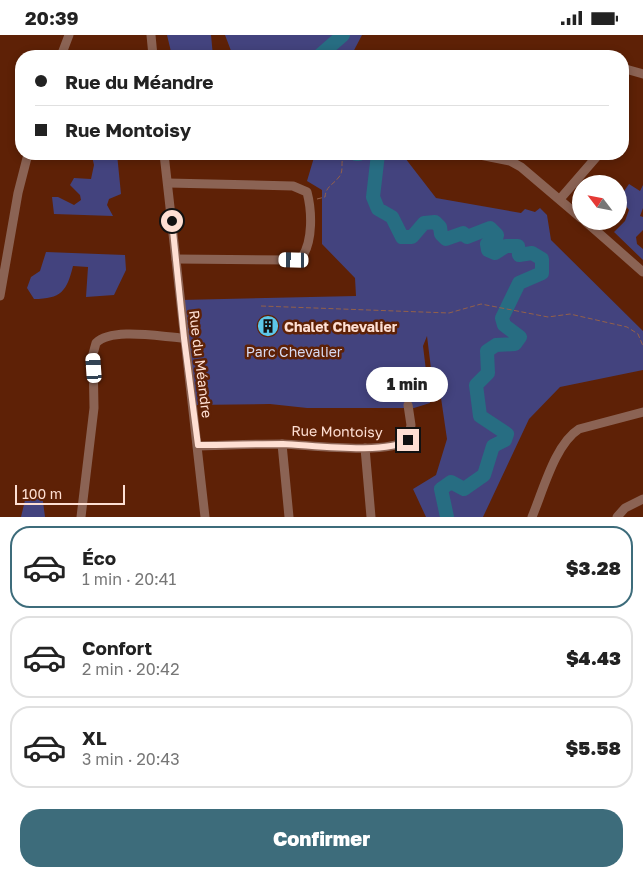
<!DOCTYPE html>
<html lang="fr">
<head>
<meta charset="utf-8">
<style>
  :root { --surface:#fff; --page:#f6f6f6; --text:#222; --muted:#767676; --line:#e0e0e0; --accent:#3d6c7b }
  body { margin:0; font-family:"Golos Text",sans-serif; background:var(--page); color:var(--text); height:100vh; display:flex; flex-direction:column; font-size:19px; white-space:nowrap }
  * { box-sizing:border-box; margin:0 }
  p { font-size:16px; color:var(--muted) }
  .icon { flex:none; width:28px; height:28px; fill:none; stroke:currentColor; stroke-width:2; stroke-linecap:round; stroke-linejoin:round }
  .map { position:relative; height:482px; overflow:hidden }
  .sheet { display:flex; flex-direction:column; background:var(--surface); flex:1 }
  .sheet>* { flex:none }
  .hud { position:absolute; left:15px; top:15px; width:614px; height:110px; border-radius:20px; box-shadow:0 2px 8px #0003; display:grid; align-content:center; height:110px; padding:0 20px; background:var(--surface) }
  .needle { width:32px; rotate:302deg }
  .buttons { position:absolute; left:572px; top:140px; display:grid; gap:10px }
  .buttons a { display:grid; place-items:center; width:55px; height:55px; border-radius:50%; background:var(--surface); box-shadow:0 2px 8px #0003; font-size:25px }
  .scale { position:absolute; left:15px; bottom:12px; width:110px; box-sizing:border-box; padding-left:5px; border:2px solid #fedfd3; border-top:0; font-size:14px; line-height:18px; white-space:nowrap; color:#fedfd3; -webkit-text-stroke:4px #5e2106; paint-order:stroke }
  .end { position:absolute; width:22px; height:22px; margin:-11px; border:6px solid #fedfd3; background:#111; box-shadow:0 0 0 2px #111 }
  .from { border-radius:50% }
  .bubble { position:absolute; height:35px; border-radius:18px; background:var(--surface); box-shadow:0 2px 8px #0003; font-size:16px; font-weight:800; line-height:35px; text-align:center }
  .car { position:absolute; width:15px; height:30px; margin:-15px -8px; border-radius:6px; box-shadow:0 0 4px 1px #0007; background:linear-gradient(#fff 24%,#345 0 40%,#fff 0 76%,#345 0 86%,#fff 0) }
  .hud b { display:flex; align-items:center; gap:18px; height:48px; font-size:19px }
  .hud b+b { border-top:1px solid var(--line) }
  .hud i { width:12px; height:12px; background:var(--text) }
  ul { padding:9px 0 0; list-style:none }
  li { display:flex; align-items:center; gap:15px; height:82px; margin:0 10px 8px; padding:0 10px; border:2px solid var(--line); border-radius:20px }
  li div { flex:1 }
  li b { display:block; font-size:19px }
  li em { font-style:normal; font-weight:800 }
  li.current { border-color:var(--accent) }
  li>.icon { width:45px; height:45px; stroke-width:1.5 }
  .action { display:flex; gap:10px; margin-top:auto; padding:10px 20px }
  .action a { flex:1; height:58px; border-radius:20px; background:var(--accent); color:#fff; font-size:20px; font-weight:800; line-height:58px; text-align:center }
  .status { display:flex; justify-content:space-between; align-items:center; height:35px; padding:0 25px; background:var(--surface); direction:ltr }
  .status svg { height:14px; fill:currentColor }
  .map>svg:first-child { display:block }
  .green { fill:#43437e }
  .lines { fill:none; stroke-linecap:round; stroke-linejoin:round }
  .river { stroke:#276d82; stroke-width:14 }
  .path { stroke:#93604a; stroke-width:1; stroke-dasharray:5 2.5; stroke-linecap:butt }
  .street { stroke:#8b6354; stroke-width:9 }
  .route { stroke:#fedfd3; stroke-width:6 }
  .labels { text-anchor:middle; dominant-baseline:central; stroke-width:5; stroke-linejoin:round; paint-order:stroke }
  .poi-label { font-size:14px; font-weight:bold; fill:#fedfd3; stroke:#5e2106; text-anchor:start }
  .park-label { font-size:14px; fill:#d8daf1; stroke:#5e2106 }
  .street-label { font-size:14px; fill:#fedfd3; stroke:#5e2106 }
</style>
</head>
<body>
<div class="status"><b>20:39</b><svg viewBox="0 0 49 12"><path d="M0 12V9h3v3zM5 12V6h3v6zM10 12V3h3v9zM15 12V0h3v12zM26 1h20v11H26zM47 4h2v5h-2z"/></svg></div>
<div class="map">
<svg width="643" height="482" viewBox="0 0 643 482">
  <rect width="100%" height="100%" fill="#5e2106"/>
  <g class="green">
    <path d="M167 0H211L213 21H172Z"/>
    <path d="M225 0H362L351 21H233Z"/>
    <path d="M65 119H117L121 159 109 164 107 170 113 181 54 179 52 162H58L74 170 81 165 80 160 70 150 74 143 91 144 94 130 92 121Z"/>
    <path d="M315 119H402L436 163 521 178 525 174 535 177 540 173 547 180 551 205 643 296V335L560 352 529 384 483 482H426L413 454 436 440 447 404 441 363 434 358 427 301 423 311 430 368 414 373H307L270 369 192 370 180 265 356 261 355 243 322 209V155L307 146Z"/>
    <path d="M629 149 640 156 643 150V173L640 181 643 182V195L636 202 637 209 643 214V225L614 197 625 186 629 175 620 162Z"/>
    <path d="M46 217 125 220 126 235 114 260 86 262 88 232 73 231C67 256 61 264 34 264L27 253 31 242 40 236Z"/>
    <path d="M42 459 45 482H21L26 461Z"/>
  </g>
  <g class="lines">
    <g class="river">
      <path d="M319 21 343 0"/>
      <path d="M356 119H359"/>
      <path d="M378 119 373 162 378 174 392 182 402 202H412L424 188 435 187 440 192 441 199 446 204 463 198 467 202 490 193 497 200 496 204 487 209 488 215 495 218 506 211H518L519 220 532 218 542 224V238L519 248 502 283 504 290 520 302 515 309 496 310 487 316 488 338 476 350 480 381 507 399 505 405 493 411 484 440 464 454 451 447 441 454 447 482"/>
    </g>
    <g class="path">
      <path d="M317 164 325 162C326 151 333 150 339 142 345 135 339 126 345 119"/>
      <path d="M261 271 449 278 481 269 548 282 570 279 627 292 638 299 643 311"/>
    </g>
    <g class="street">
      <path d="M151 0 153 21"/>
      <path d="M61 21 69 0"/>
      <path d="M450 21H582"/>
      <path d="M622 33 643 39"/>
      <path d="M164 119 205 482"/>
      <path d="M475 119 510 126 521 132 581 183"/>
      <path d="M168 148 293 151 307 157C312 176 313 206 302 222L294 225 176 224"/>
      <path d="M560 164 599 119"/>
      <path d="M585 186 643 237"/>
      <path d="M0 261 18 158 28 119"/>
      <path d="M282 409 289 482"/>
      <path d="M198 411C226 410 255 409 283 409 311 410 387 420 408 405L411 390 408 370"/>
      <path d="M365 413 371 482"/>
      <path d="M81 482 94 373 93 319 96 308C112 292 161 302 184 303"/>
      <path d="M532 482C543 456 555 409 579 394L643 377"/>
      <path d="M617 482 625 473 643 464"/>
    </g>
  </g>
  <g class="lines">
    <path class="route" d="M172 186 184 303 198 410C226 410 255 409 283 409 312 410 387 420 408 405"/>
  </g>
  <defs>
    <g id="building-disc" transform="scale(1.125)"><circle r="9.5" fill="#5dc7e8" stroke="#5e2106"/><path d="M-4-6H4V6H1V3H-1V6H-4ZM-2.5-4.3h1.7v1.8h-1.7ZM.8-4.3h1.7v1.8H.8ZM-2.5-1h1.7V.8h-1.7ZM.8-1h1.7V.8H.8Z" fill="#111"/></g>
  </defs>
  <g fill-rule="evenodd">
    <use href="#building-disc" x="268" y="291"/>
  </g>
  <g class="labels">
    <g class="poi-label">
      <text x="284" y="291">Chalet Chevalier</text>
    </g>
    <g class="park-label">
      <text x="294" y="316">Parc Chevalier</text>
    </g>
    <g class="street-label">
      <text transform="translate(201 329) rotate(83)">Rue du Méandre</text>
      <text transform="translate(337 396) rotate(1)">Rue Montoisy</text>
    </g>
  </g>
</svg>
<div class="buttons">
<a><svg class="needle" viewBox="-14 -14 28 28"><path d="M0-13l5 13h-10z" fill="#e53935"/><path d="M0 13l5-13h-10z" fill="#767676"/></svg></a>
</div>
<div class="scale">100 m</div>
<i class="end from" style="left:172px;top:186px"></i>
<i class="end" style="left:408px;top:405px"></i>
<div class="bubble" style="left:366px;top:332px;width:82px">1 min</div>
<i class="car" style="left:294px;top:225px;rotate:271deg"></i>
<i class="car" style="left:94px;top:333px;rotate:356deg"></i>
<div class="hud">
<b><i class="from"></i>Rue du Méandre</b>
<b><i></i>Rue Montoisy</b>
</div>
</div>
<section class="sheet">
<ul>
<li class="current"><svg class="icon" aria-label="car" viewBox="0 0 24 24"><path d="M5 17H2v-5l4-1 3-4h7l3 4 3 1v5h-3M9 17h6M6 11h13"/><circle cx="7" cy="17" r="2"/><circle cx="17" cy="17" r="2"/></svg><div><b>Éco</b><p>1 min · 20:41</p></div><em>$3.28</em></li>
<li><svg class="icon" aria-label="car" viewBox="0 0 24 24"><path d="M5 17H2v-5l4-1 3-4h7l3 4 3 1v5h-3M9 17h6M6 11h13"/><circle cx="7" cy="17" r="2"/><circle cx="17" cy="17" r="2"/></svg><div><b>Confort</b><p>2 min · 20:42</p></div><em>$4.43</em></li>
<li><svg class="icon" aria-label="car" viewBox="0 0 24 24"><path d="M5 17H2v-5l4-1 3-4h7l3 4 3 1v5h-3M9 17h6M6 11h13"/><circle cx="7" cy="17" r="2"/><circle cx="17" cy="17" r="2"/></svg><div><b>XL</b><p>3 min · 20:43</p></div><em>$5.58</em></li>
</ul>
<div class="action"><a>Confirmer</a></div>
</section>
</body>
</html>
